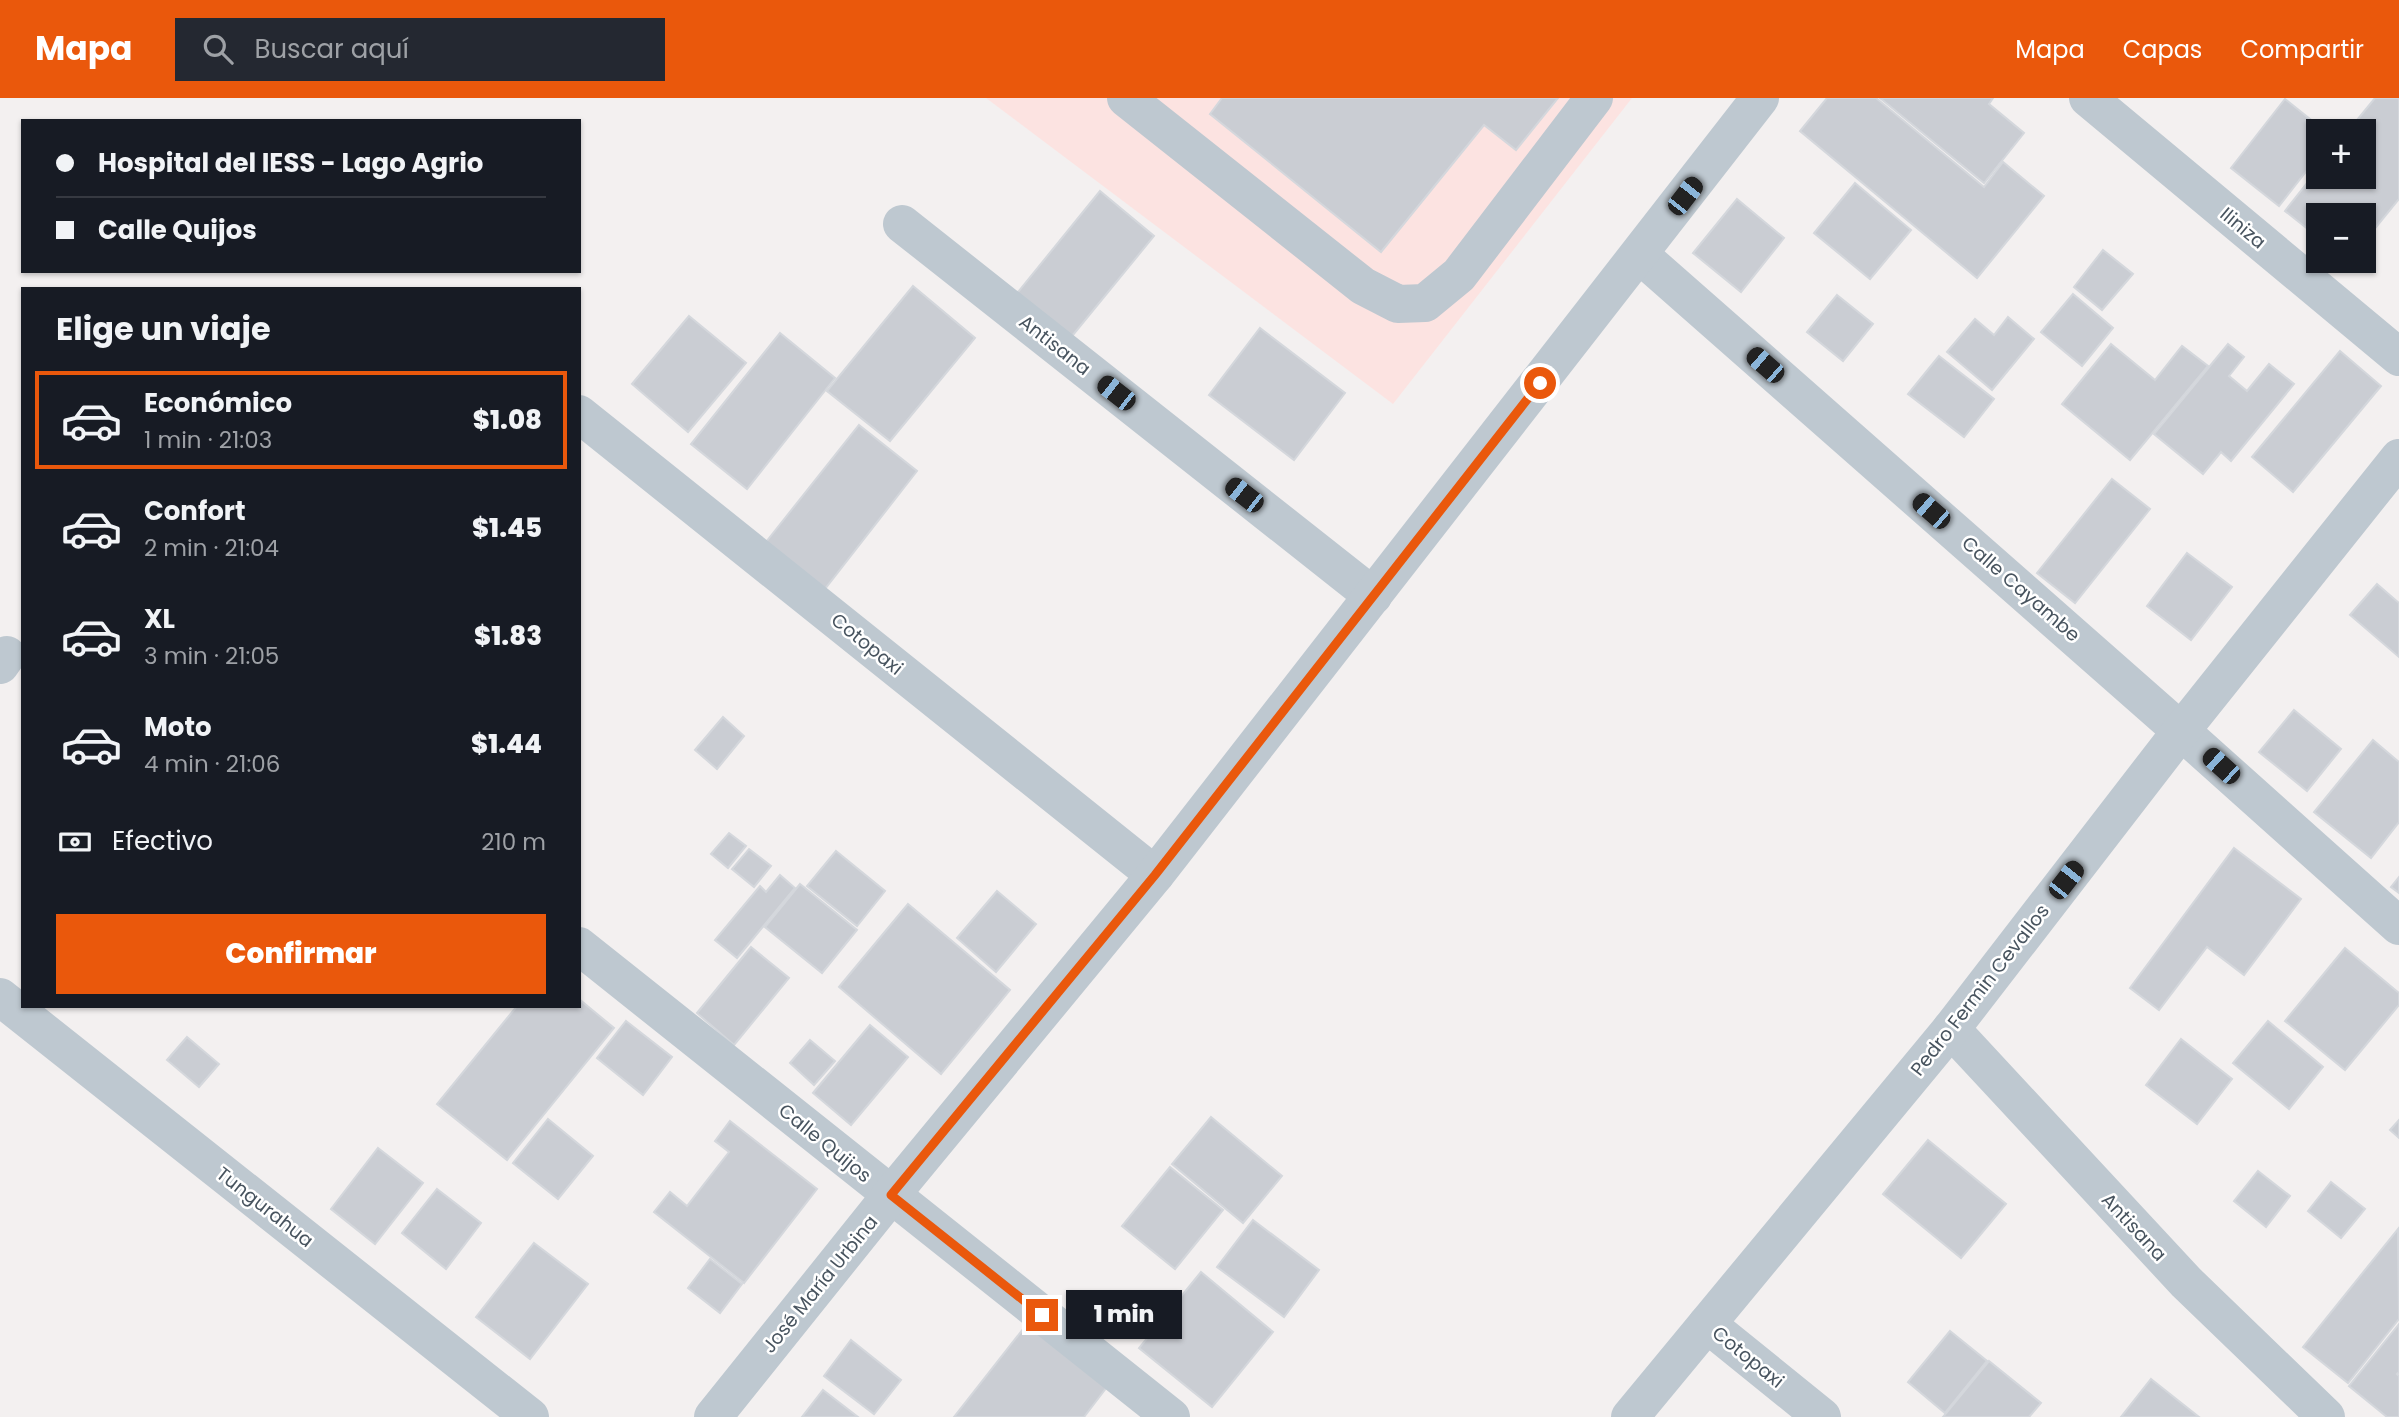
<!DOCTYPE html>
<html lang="es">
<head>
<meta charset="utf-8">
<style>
  :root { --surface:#171b24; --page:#242831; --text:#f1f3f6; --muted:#9ea1a6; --line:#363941; --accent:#ea580c }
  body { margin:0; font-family:Poppins,sans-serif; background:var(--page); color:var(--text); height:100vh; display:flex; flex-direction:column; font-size:26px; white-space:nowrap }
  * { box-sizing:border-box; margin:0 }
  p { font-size:23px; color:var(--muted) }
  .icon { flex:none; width:38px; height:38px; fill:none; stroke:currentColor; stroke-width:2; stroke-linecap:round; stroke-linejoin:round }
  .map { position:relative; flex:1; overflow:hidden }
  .panel { position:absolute; left:21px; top:189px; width:560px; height:721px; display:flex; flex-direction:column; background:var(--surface); border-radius:0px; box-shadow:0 2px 5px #0004 }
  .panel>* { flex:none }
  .top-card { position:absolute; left:21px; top:21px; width:560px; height:154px; border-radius:0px; box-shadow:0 2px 5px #0004; display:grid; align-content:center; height:154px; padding:0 35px; background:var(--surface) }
  .buttons { position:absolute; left:2306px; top:21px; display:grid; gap:14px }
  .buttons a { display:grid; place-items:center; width:70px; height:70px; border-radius:0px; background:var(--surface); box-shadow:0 2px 5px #0004; font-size:35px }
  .end { position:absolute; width:32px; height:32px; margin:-16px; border:9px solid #ea580c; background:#fff; box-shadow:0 0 0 4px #fff }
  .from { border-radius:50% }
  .bubble { position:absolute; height:49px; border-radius:0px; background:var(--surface); box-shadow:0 2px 5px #0004; font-size:23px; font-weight:800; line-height:49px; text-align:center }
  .car { position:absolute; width:21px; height:42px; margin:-21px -10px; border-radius:9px; box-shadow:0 0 5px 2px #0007; background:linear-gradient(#222 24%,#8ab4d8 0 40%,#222 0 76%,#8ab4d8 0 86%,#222 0) }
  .top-card b { display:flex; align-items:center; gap:24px; height:66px; font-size:26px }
  .top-card b+b { border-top:2px solid var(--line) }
  .top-card i { width:18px; height:18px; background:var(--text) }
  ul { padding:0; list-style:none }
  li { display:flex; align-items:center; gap:21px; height:98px; margin:0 14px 10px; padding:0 21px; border:4px solid transparent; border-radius:0px }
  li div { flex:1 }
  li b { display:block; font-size:26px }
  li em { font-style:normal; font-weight:800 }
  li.selected { border-color:var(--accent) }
  li>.icon { width:63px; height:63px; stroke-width:1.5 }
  h2 { padding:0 35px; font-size:32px; line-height:84px }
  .pay { display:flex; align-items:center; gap:18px; height:77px; padding:0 35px; font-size:26px }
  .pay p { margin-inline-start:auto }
  .button { display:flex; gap:14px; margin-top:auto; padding:14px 35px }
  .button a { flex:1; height:80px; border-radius:0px; background:var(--accent); color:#fff; font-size:28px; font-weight:800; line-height:80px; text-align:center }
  header { display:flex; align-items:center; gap:42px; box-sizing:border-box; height:98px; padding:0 35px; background:var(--accent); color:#fff }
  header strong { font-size:33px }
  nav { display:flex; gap:38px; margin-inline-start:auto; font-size:24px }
  .search { width:490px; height:63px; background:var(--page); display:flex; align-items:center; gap:18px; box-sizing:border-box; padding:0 24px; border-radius:0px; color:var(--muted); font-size:26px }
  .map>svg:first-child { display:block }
  .medical { fill:#fce3e1 }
  .building { fill:#cacdd3; stroke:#d4d7dc; stroke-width:2 }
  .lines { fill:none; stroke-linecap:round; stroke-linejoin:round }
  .minor { stroke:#bec8d0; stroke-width:38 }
  .route { stroke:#ea580c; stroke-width:9 }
  .labels { text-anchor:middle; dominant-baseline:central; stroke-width:5; stroke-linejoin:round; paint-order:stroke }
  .street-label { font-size:19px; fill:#48545f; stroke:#fff }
</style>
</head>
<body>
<header>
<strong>Mapa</strong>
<div class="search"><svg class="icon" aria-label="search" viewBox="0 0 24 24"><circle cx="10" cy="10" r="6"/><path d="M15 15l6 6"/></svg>Buscar aquí</div>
<nav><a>Mapa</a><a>Capas</a><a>Compartir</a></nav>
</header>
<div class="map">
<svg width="2399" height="1319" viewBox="0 0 2399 1319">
  <rect width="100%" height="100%" fill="#f3f0f0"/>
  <path class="medical" d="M986 0H1632L1393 306Z"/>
  <g class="building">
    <path d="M1222 0H1558L1516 52 1484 27 1381 154 1210 16Z"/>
    <path d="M1827 0H1876L1984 89 2003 64 2044 98 1977 180 1800 33Z"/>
    <path d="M1880 0H1993L1989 6 2024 35 1984 85Z"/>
    <path d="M2375 0H2399V101L2364 144V117H2319V140L2285 113 2319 70V79H2364V33H2348Z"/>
    <path d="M2285 1 2325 33H2319V57L2279 108 2231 70Z"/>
    <path d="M1855 85 1911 132 1870 181 1814 135Z"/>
    <path d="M1100 93 1154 138 1068 243 1014 199Z"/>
    <path d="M1737 101 1784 140 1741 194 1693 155Z"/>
    <path d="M2103 152 2133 176 2102 212 2074 189Z"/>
    <path d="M913 188 975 240 890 343 827 293Z"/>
    <path d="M2073 196 2113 230 2082 268 2041 234Z"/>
    <path d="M1837 197 1873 226 1843 263 1807 234Z"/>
    <path d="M689 218 746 265 688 334 632 286Z"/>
    <path d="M2008 219 2034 241 1992 292 1947 254 1975 221 1994 237Z"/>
    <path d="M1260 230 1345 295 1294 362 1209 297Z"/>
    <path d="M780 235 835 280 747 391 691 346Z"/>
    <path d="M2111 246 2155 282 2182 248 2208 268 2130 362 2062 306Z"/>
    <path d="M2228 246 2244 259 2229 278 2247 293 2269 266 2294 286 2231 363 2221 354 2203 376 2154 336Z"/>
    <path d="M2340 253 2381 288 2293 394 2252 359Z"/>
    <path d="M1939 258 1994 301 1964 339 1908 296Z"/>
    <path d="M859 327 917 373 821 496 762 449Z"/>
    <path d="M2112 381 2150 411 2075 505 2037 475Z"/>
    <path d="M2187 455 2232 489 2191 542 2147 508Z"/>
    <path d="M2377 486 2399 505V559L2350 517Z"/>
    <path d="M2294 612 2341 651 2307 693 2259 654Z"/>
    <path d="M723 619 744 638 717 671 695 652Z"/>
    <path d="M2373 642 2399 664V724L2371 760 2314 714Z"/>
    <path d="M729 735 746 748 728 770 711 756Z"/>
    <path d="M2234 750 2301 801 2244 877 2207 849 2159 912 2130 890Z"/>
    <path d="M749 751 771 768 754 789 732 771Z"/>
    <path d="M836 753 885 793 857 828 807 788Z"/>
    <path d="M780 777 795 790 737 860 715 842 760 788 766 794Z"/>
    <path d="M2399 779V795L2391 789Z"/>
    <path d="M800 786 857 832 822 875 765 829Z"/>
    <path d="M997 793 1036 826 996 874 957 840Z"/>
    <path d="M908 806 1010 892 941 976 839 889Z"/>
    <path d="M751 849 789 880 734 947 697 915Z"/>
    <path d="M2345 850 2399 895V907L2345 972 2285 923Z"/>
    <path d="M579 901 614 930 507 1062 437 1006 517 908H579Z"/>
    <path d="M626 923 672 959 643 997 597 960Z"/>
    <path d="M2268 923 2323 969 2289 1011 2233 965Z"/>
    <path d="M870 927 908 959 851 1027 813 995Z"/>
    <path d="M187 939 219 966 199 989 167 962Z"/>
    <path d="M2181 941 2232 981 2197 1026 2146 987Z"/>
    <path d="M810 942 835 963 814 987 790 965Z"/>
    <path d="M1211 1019 1282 1078 1243 1125 1172 1066Z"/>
    <path d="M548 1021 593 1058 558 1101 513 1065Z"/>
    <path d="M2399 1022V1040L2390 1032Z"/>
    <path d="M730 1023 817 1091 744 1185 654 1114 670 1094 687 1108 729 1054 715 1043Z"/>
    <path d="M1928 1042 2006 1106 1961 1160 1883 1096Z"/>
    <path d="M378 1050 423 1085 375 1146 331 1111Z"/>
    <path d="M1170 1069 1223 1112 1175 1171 1122 1128Z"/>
    <path d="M2258 1073 2290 1098 2266 1129 2234 1103Z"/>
    <path d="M2331 1084 2365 1111 2341 1140 2308 1113Z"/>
    <path d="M437 1091 481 1125 446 1171 402 1135Z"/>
    <path d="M1253 1122 1319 1172 1284 1219 1217 1169Z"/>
    <path d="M2398 1131 2399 1221 2348 1285 2303 1249Z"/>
    <path d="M534 1145 588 1186 530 1261 476 1219Z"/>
    <path d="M710 1161 742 1186 720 1215 688 1190Z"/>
    <path d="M1201 1174 1273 1234 1212 1309 1139 1250Z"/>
    <path d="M1027 1226 1107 1289 1084 1319H954Z"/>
    <path d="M2399 1226V1274L2397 1276 2399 1278V1319H2387L2349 1288Z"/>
    <path d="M1950 1233 1987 1263 1945 1315 1908 1284Z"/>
    <path d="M851 1242 901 1282 874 1316 824 1278Z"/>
    <path d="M1989 1263 2041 1305 2029 1319H1943Z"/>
    <path d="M2151 1281 2199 1319H2121Z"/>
    <path d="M823 1292 858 1319H802Z"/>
  </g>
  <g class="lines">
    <g class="minor">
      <path d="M1126 0 1363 188 1398 206 1425 205 1459 177 1594 0"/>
      <path d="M2088 0 2399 259"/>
      <path d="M902 126 1373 498"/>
      <path d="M1640 157 2181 633 2399 828"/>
      <path d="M579 316 1155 777"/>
      <path d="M0 567 7 557"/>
      <path d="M579 848 1171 1319"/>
      <path d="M0 899 530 1319"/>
      <path d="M1951 931 2186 1184 2326 1319"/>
      <path d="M1707 1226 1822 1319"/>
      <path d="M713 1319 891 1097 1155 777 1760 0"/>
      <path d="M1630 1319 1951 931 2181 633 2399 360"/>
    </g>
  </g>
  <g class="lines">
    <path class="route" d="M1042 1217 891 1097 1155 777 1540 285"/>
  </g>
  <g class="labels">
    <g class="street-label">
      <text transform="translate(2243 130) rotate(40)">Iliniza</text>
      <text transform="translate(1055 247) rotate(38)">Antisana</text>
      <text transform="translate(2021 491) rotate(41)">Calle Cayambe</text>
      <text transform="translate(867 546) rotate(39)">Cotopaxi</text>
      <text transform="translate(1980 892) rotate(-52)">Pedro Fermin Cevallos</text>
      <text transform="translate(825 1045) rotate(39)">Calle Quijos</text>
      <text transform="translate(265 1109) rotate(38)">Tungurahua</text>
      <text transform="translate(2134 1129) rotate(47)">Antisana</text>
      <text transform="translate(820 1186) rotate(-51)">José María Urbina</text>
      <text transform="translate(1748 1259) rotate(39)">Cotopaxi</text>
    </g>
  </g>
</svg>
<div class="buttons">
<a>+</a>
<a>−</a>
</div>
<i class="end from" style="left:1540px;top:285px"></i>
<i class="end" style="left:1042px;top:1217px"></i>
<div class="bubble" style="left:1066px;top:1192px;width:116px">1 min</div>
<i class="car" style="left:1685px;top:98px;rotate:38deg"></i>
<i class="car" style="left:1765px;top:267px;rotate:311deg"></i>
<i class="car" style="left:1116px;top:295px;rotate:308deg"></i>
<i class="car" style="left:1244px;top:397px;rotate:308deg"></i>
<i class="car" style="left:1931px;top:413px;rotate:311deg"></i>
<i class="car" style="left:2221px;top:668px;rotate:312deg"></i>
<i class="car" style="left:2066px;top:782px;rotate:38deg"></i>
<div class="top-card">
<b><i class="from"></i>Hospital del IESS - Lago Agrio</b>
<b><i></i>Calle Quijos</b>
</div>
<section class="panel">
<h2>Elige un viaje</h2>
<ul>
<li class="selected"><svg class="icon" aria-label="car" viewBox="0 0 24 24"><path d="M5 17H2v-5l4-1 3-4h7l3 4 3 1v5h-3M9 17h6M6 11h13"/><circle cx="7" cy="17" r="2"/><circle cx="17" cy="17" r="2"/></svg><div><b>Económico</b><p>1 min · 21:03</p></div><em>$1.08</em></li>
<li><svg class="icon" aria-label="car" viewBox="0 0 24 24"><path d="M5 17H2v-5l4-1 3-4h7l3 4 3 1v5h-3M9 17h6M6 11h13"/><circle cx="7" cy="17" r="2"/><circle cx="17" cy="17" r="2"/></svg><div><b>Confort</b><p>2 min · 21:04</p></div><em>$1.45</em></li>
<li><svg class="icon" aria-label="car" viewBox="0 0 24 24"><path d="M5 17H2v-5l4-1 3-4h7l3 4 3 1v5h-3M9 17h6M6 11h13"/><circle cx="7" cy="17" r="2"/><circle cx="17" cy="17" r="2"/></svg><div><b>XL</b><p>3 min · 21:05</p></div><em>$1.83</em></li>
<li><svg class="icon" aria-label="car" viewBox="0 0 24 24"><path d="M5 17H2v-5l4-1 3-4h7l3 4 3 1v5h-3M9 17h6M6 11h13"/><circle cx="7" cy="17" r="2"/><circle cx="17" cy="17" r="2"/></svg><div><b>Moto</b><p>4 min · 21:06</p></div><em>$1.44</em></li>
</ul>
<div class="pay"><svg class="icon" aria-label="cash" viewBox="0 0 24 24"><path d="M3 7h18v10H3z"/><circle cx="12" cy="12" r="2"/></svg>Efectivo<p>210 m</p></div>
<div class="button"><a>Confirmar</a></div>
</section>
</div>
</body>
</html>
